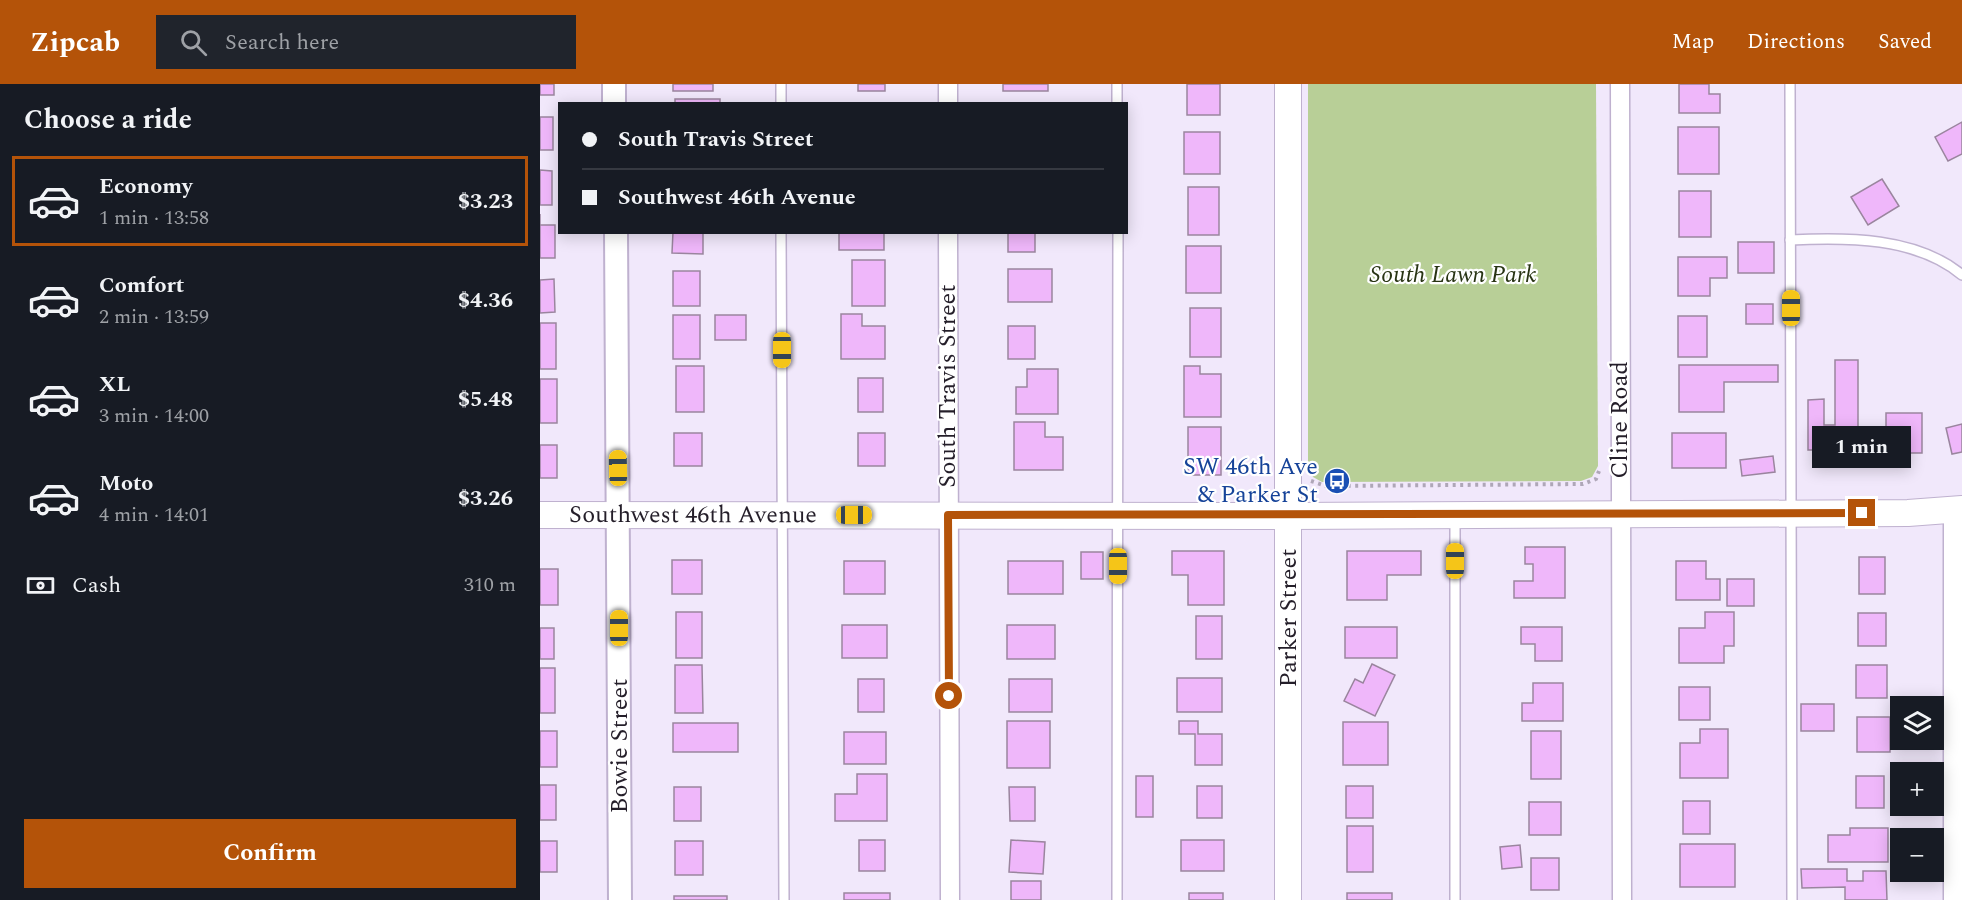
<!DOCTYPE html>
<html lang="en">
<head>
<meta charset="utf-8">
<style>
  :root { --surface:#171b24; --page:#20242c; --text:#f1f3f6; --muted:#9ea1a6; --line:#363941; --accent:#b45309 }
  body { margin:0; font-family:Spectral,serif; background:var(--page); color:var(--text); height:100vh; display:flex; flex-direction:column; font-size:22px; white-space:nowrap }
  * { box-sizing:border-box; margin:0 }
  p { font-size:20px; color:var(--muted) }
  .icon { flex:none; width:33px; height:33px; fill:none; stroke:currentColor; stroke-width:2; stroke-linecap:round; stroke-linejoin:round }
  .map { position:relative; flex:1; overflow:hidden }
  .drawer { display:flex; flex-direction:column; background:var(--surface); width:540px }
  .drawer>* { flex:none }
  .guide { position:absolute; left:18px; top:18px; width:570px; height:132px; border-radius:0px; box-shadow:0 3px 15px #0003; display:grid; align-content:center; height:132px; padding:0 24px; background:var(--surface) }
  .controls { position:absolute; left:1350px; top:612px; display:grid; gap:12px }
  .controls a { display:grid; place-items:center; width:54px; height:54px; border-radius:0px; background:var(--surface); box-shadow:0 3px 15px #0003; font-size:30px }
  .end { position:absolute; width:27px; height:27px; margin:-14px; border:8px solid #b45309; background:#fff; box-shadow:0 0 0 3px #fff }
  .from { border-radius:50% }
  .bubble { position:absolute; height:42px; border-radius:0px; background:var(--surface); box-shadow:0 3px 15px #0003; font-size:20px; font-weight:700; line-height:42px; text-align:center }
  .car { position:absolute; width:18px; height:36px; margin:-18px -9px; border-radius:8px; box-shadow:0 0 4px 2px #0007; background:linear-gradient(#f5c518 24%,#345 0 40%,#f5c518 0 76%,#345 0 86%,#f5c518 0) }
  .guide b { display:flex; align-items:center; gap:21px; height:57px; font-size:22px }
  .guide b+b { border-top:2px solid var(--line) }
  .guide i { width:15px; height:15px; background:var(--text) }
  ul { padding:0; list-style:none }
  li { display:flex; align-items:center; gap:18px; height:90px; margin:0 12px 9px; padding:0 12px; border:3px solid transparent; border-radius:0px }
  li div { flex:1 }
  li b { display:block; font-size:22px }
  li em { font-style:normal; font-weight:700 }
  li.on { border-color:var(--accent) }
  li>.icon { width:54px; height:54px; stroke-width:1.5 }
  h2 { padding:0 24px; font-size:27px; line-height:72px }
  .pay { display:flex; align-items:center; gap:15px; height:66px; padding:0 24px; font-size:22px }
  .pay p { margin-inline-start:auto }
  .primary-button { display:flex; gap:12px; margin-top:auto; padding:12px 24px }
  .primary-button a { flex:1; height:69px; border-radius:0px; background:var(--accent); color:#fff; font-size:24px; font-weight:700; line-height:69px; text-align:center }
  header { display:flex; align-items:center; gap:36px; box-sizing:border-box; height:84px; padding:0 30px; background:var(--accent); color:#fff }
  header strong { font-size:28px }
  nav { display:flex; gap:33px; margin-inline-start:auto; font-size:21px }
  .search { width:420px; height:54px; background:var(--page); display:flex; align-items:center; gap:15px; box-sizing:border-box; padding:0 21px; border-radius:0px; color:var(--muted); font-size:22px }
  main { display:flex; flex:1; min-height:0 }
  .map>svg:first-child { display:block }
  .green { fill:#b8cf97 }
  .building { fill:#efb7fa; stroke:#9a859e; stroke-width:1.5 }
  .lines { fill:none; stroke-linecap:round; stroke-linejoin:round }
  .service-casing { stroke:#bfb1cf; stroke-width:12 }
  .minor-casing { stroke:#bfb1cf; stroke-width:21 }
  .tertiary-casing { stroke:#bfb1cf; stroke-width:26 }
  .secondary-casing { stroke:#bfb1cf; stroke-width:28 }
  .path { stroke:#afa7b8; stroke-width:4; stroke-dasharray:3 4.5; stroke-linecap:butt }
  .service { stroke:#fff; stroke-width:9 }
  .minor { stroke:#fff; stroke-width:18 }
  .tertiary { stroke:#fff; stroke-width:22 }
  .secondary { stroke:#fff; stroke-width:26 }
  .route { stroke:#b45309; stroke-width:8 }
  .labels { text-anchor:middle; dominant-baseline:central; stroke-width:4.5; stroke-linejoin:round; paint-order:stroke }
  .park-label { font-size:24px; font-style:italic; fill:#283413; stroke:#fff }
  .street-label { font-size:24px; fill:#241e29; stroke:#fff }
  .transit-label { font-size:24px; fill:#164399; stroke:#fff; text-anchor:end }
</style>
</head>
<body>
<header>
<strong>Zipcab</strong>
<div class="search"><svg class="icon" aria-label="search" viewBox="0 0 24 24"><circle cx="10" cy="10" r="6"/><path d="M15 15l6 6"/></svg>Search here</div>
<nav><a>Map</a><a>Directions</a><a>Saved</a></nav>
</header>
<main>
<section class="drawer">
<h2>Choose a ride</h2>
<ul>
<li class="on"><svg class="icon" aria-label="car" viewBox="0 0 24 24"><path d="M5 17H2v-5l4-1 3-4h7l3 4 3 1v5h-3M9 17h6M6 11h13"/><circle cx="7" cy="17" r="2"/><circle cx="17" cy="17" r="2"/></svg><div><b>Economy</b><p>1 min · 13:58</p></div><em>$3.23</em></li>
<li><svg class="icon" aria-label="car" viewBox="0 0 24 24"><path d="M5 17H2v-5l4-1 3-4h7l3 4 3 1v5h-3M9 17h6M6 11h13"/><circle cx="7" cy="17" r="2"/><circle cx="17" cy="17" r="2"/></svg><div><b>Comfort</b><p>2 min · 13:59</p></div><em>$4.36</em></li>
<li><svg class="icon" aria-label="car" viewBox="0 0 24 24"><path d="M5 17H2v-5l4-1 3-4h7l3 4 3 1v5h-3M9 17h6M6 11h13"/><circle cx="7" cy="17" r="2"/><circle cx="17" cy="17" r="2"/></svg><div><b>XL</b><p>3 min · 14:00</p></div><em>$5.48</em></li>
<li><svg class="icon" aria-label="car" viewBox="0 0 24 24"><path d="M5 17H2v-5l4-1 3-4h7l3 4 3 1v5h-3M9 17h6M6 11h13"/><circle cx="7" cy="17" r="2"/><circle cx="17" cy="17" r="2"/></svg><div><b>Moto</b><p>4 min · 14:01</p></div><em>$3.26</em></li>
</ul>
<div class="pay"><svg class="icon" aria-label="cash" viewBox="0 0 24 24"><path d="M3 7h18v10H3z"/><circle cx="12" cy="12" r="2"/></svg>Cash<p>310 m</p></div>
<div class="primary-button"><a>Confirm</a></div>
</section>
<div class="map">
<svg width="1422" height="816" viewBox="0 0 1422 816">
  <rect width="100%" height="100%" fill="#f1e8fb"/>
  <path class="green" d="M768 0H1056L1058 382 1052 393 1041 397 782 398 773 393 768 384Z"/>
  <g class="building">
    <rect x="0" y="0" width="14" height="11"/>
    <rect x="133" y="0" width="40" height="7"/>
    <rect x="318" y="0" width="27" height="7"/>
    <rect x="463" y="0" width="45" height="7"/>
    <rect x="647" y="0" width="33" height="31"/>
    <path d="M1139 0H1169V10H1180V29H1139Z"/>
    <rect x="135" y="15" width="45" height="5"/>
    <rect x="0" y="33" width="13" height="33"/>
    <path d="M1422 38V70L1408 77 1395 53Z"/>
    <rect x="1138" y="43" width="41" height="47"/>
    <rect x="644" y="48" width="36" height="42"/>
    <path d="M0 86 12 87V121H0Z"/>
    <path d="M1342 95 1359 122 1328 141 1311 113Z"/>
    <rect x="648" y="103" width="31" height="48"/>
    <rect x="1139" y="107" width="32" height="46"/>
    <path d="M0 130V141H15V174H0Z"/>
    <path d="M133 148H163V170L132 169Z"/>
    <rect x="299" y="148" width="45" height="18"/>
    <rect x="468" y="148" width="27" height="20"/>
    <rect x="1198" y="158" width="36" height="31"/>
    <rect x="646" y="162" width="35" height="47"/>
    <path d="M1138 173H1187V194H1170V212H1138Z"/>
    <rect x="312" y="176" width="33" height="46"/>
    <rect x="468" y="185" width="44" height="33"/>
    <rect x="133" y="187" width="27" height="35"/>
    <path d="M14 195 15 228 0 229V196Z"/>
    <rect x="1206" y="220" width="27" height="20"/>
    <rect x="650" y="224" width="31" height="49"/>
    <path d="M301 230H322V242H345V275H301Z"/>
    <rect x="133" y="231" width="27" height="44"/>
    <rect x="175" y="231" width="31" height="25"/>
    <rect x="1138" y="232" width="29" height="41"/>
    <rect x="0" y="239" width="16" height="46"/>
    <rect x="468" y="242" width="27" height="33"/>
    <path d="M1295 276H1318V376H1282V366H1268V316L1284 315V341H1295Z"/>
    <path d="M1139 281H1238V298H1184V328H1139Z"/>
    <rect x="136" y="282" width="28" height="46"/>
    <path d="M644 282H660V290H681V333H644Z"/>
    <path d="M487 285H518V330H476V303H487Z"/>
    <rect x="318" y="294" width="25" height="34"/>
    <rect x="0" y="295" width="17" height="44"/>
    <path d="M1346 329H1382V369H1365V358H1346Z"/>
    <path d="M474 338H505V353H523V386H474Z"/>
    <path d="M1422 340V368L1412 370 1406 344Z"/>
    <rect x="648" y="343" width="33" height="48"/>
    <rect x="134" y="349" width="28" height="33"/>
    <rect x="318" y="349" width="27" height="33"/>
    <rect x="1132" y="349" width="54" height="35"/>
    <rect x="0" y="361" width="17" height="33"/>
    <path d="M1233 372 1235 388 1202 392 1200 376Z"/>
    <path d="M985 463H1025V514H974V497H993V480H985Z"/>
    <path d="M632 467H684V521H648V491H632Z"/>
    <path d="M807 467H881V491H847V516H807Z"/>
    <rect x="541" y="468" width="22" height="27"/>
    <rect x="1319" y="473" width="26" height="37"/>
    <rect x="132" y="476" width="30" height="34"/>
    <rect x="304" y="477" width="41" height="33"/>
    <rect x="468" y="477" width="55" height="33"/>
    <path d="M1136 477H1166V495H1180V516H1136Z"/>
    <rect x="0" y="485" width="18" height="36"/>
    <rect x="1187" y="495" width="27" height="27"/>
    <rect x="136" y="528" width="26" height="46"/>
    <path d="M1165 528H1194V562H1184V579H1139V544H1165Z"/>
    <rect x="1318" y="529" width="28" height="33"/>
    <rect x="656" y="532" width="26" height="43"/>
    <rect x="302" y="541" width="45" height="33"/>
    <rect x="467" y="541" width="48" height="34"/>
    <rect x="805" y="543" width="52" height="31"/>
    <path d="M981 543H1022V577H995V560H981Z"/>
    <rect x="0" y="544" width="14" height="31"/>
    <path d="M832 580 855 591 835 632 804 617 815 595 823 599Z"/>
    <path d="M135 581H162L163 629H135Z"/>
    <rect x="1316" y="581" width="31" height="33"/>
    <rect x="0" y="584" width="15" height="45"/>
    <rect x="637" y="594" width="45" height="34"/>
    <rect x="318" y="595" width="26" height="33"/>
    <rect x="469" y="595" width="43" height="33"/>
    <path d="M993 599H1023V637H982V619H993Z"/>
    <rect x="1139" y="603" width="31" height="33"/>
    <rect x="1261" y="620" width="33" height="27"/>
    <rect x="1317" y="633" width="33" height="35"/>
    <rect x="467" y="637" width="43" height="47"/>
    <path d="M639 637H658V650H682V681H655V650H639Z"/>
    <rect x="803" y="638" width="45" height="43"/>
    <rect x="133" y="639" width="65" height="29"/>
    <path d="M1160 645H1188V694H1140V659H1160Z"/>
    <rect x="0" y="647" width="17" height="36"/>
    <rect x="991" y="647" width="30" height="48"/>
    <rect x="304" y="648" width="42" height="32"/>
    <path d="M317 690H347V737H295V710H317Z"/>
    <rect x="596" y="692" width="17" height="41"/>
    <rect x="1316" y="692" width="28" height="32"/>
    <rect x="0" y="701" width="16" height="35"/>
    <rect x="657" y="702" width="25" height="32"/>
    <rect x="806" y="702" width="27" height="32"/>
    <rect x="134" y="703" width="27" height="34"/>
    <path d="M469 703H495V737H470Z"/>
    <rect x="1143" y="717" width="27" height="33"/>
    <rect x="989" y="718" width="32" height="33"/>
    <rect x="807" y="742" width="26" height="46"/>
    <path d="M1310 744H1348V778H1288V751H1310Z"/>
    <rect x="319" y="756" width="26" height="31"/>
    <path d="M471 756 505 758 503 790 469 788Z"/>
    <rect x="641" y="756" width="43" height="31"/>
    <rect x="0" y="757" width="17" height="31"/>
    <rect x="135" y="757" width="28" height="34"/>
    <rect x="1140" y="760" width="55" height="43"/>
    <path d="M980 761 982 783 962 785 960 763Z"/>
    <rect x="991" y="774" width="28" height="32"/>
    <path d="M1261 785H1307V797H1323V787H1346L1347 816H1305V803L1262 804Z"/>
    <rect x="471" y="797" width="30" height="19"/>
    <rect x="304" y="809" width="46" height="7"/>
    <rect x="649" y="809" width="34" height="7"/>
    <rect x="807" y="809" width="45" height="7"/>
    <rect x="134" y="812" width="53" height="4"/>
  </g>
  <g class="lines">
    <g class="service-casing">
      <g id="service">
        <path d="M241 0V20"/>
        <path d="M577 0V20"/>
        <path d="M1250 0 1252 816"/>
        <path d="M241 148 244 816"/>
        <path d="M1250 156C1306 153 1377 153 1422 191"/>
        <path d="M915 432V816"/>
        <path d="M577 816 578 148"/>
      </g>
    </g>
    <g class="minor-casing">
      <g id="minor">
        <path d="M408 0V20"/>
        <path d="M1080 0 1082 816"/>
        <path d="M408 148 410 816"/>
        <path d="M1413 426V816"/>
      </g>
    </g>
    <g class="tertiary-casing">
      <g id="tertiary">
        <path d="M74 0V20"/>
        <path d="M76 148 80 816"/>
      </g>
    </g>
    <g class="secondary-casing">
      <g id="secondary">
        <path d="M748 0V816"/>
        <path id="s1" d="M0 431 749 432 1368 429 1422 425"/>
      </g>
    </g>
    <path class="path" d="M771 397 786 402 1043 400 1056 395 1059 387"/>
    <use href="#service" class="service"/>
    <use href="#minor" class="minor"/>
    <use href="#tertiary" class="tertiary"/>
    <use href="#secondary" class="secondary"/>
  </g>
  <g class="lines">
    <path class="route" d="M409 612 408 431 1322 429"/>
  </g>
  <defs>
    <g id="bus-disc" transform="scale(1.35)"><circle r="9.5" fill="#1a4fb4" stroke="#fff"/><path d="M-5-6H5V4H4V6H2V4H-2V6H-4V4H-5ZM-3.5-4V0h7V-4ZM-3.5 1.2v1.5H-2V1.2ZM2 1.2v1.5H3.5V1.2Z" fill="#fff"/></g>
  </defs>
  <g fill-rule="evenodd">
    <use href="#bus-disc" x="797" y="397"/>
  </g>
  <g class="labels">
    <g class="park-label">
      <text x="913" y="191">South Lawn Park</text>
    </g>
    <g class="street-label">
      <text transform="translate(408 302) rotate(-90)">South Travis Street</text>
      <text transform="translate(1080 336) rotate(-90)">Cline Road</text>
      <text stroke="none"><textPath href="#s1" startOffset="153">Southwest 46th Avenue</textPath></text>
      <text transform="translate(749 534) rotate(-90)">Parker Street</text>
      <text transform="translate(80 662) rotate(-90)">Bowie Street</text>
    </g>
    <g class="transit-label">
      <text x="778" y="383">SW 46th Ave<tspan x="778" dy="28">&amp; Parker St</tspan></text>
    </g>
  </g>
</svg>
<div class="controls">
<a><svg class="icon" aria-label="layers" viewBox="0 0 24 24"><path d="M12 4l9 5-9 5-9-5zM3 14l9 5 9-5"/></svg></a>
<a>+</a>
<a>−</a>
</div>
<i class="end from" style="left:409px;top:612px"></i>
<i class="end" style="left:1322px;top:429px"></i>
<div class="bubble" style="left:1272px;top:342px;width:99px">1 min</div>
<i class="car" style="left:1251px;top:224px;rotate:0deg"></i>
<i class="car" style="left:242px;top:266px;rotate:180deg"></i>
<i class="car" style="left:78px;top:384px;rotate:359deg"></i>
<i class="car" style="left:314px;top:431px;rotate:90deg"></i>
<i class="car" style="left:915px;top:477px;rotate:0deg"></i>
<i class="car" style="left:578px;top:482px;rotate:180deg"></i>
<i class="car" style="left:79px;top:544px;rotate:0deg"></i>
<div class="guide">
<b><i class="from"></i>South Travis Street</b>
<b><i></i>Southwest 46th Avenue</b>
</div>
</div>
</main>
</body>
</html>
